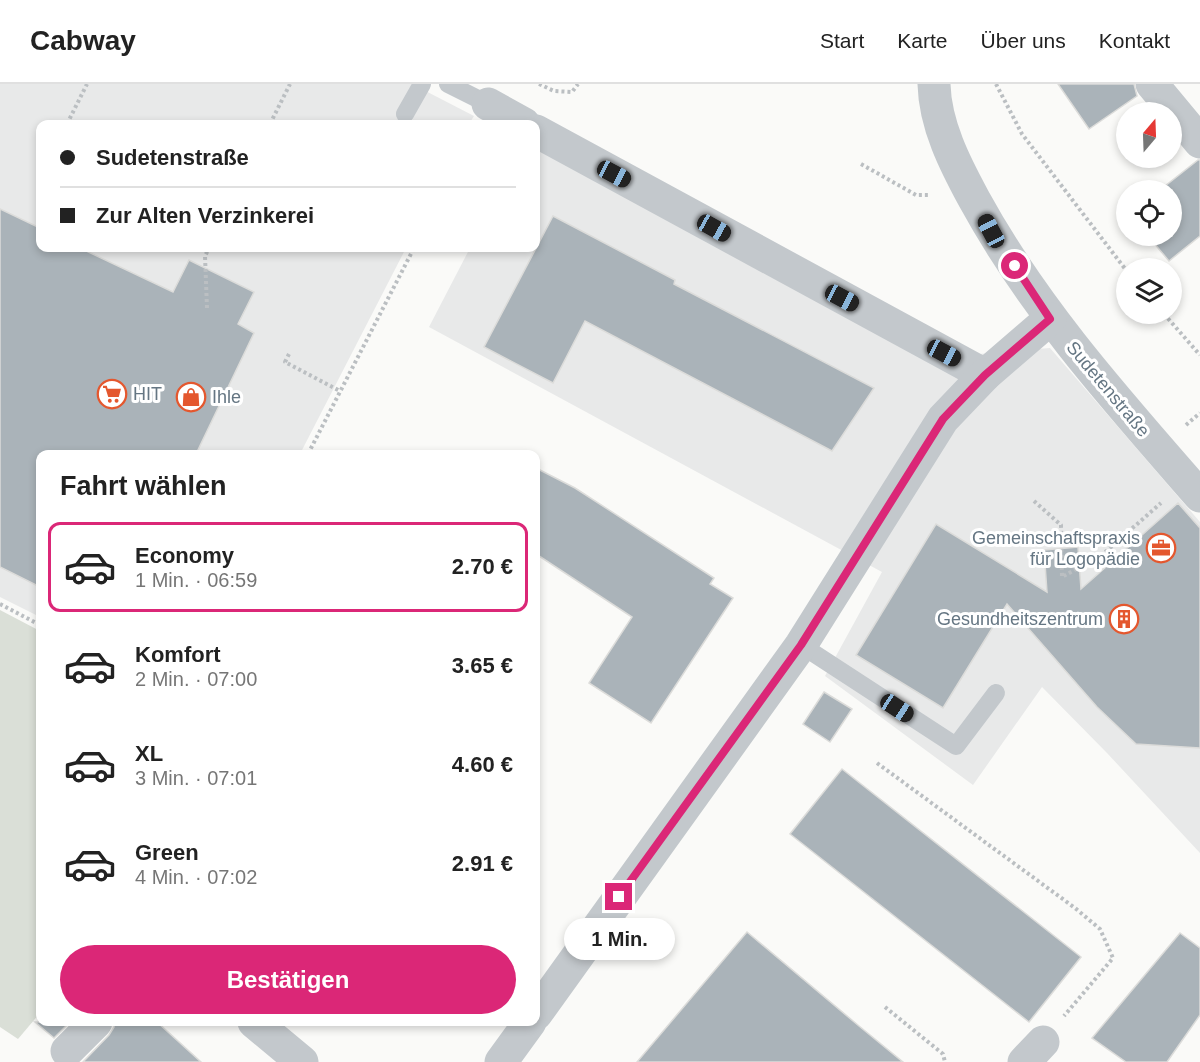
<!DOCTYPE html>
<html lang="de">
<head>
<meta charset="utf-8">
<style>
  :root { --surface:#fff; --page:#f6f6f6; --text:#222; --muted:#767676; --line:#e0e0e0; --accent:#db2777 }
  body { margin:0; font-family:Arial,sans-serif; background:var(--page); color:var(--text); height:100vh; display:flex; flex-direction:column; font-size:22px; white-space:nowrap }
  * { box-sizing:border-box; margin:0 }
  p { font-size:20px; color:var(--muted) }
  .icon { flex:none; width:33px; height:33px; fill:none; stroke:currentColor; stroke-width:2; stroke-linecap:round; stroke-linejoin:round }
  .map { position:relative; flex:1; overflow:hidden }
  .drawer { position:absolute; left:36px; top:366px; width:504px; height:576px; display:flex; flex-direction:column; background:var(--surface); border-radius:12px; box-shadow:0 3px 9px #0003 }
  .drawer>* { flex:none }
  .guide { position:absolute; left:36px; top:36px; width:504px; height:132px; border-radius:12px; box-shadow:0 3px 9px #0003; display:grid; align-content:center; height:132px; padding:0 24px; background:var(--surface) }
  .needle { width:39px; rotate:19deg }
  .fabs { position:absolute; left:1116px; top:18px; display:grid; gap:12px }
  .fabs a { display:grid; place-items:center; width:66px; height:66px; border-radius:50%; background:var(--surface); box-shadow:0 3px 9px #0003; font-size:30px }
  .end { position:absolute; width:27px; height:27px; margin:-14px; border:8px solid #db2777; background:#fff; box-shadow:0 0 0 3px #fff }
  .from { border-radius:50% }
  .bubble { position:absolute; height:42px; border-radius:21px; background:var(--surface); box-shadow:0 3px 9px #0003; font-size:20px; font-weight:700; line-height:42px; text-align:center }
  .car { position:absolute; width:18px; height:36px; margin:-18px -9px; border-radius:8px; box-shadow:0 0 4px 2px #0007; background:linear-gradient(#222 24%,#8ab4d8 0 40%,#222 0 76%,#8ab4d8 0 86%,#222 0) }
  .guide b { display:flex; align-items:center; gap:21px; height:57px; font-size:22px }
  .guide b+b { border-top:2px solid var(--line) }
  .guide i { width:15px; height:15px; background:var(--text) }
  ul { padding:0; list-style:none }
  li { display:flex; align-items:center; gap:18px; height:90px; margin:0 12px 9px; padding:0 12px; border:3px solid transparent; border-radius:12px }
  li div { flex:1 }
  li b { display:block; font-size:22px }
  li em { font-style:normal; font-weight:700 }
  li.on { border-color:var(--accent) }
  li>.icon { width:54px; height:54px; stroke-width:1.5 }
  h2 { padding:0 24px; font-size:27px; line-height:72px }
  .cta { display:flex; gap:12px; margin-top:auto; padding:12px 24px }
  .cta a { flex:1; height:69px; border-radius:36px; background:var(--accent); color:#fff; font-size:24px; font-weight:700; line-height:69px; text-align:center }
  header { display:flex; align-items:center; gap:36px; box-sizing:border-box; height:84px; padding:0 30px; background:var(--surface); border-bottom:2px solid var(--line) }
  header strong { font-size:28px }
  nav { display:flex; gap:33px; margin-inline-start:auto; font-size:21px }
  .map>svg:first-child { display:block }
  .built { fill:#e8e9e9 }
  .green { fill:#dadfd7 }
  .building { fill:#aab3b9; stroke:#dcdcda; stroke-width:1.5 }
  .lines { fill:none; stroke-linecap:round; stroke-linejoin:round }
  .path { stroke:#bbbfc2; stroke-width:4; stroke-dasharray:3 3; stroke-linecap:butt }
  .lane { stroke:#c3c8cc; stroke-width:18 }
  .street { stroke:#c3c8cc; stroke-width:33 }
  .route { stroke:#db2777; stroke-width:8 }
  .labels { text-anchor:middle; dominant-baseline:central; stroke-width:6; stroke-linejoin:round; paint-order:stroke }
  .street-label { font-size:18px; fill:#657683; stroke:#fff }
  .poi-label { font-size:18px; fill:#657683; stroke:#fff; text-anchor:start }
</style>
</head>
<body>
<header>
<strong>Cabway</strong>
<nav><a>Start</a><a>Karte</a><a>Über uns</a><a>Kontakt</a></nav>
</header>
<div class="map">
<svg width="1200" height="978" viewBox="0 0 1200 978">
  <rect width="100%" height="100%" fill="#fafaf8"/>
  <g class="built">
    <path d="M0 0H412L474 32 469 40H40V164H406L300 370H40V533L0 513Z"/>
    <path d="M536 61 931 274 1050 264 1200 438V769L1107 669 1042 603 973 701 825 592 882 488 429 243 470 164H536Z"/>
  </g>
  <path class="green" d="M0 526 40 547V929L18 955 0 943Z"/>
  <g class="building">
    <path d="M1058 0H1134L1137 12 1089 45Z"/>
    <path d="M1198 76H1200V152L1169 177 1148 152H1172V106H1160Z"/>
    <path d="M0 125 40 144V164H80L173 208 189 176 254 208 238 240 254 249 196 370H40V503L0 483Z"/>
    <path d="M553 132 675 196 674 200 874 304 832 367 585 237 553 299 484 263Z"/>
    <path d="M536 384 575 404 714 494 710 500 733 514 651 639 589 599 632 533 536 470Z"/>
    <path d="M1178 419 1200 444V664L1136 660 1097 623 1007 520 943 624 856 571 936 440 1047 508 1044 466 1078 463 1081 505Z"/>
    <path d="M824 608 852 625 830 658 803 640Z"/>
    <path d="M842 685 1081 873 1029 938 790 750Z"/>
    <path d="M747 848 859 942 903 978H637Z"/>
    <path d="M1180 849 1200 864V931L1167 978H1126L1092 954Z"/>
    <path d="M35 938H70L54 954Z"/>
    <path d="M114 938H157L201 978H83L109 951 114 943Z"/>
  </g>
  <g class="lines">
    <g class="path">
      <path d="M539 0 554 7 572 8 578 0"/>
      <path d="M996 0 1022 50 1126 186"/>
      <path d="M67 40 87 0"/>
      <path d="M270 40 290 0"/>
      <path d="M861 80 916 111H930"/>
      <path d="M207 224 205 172 209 164"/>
      <path d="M1164 230 1200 271"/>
      <path d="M289 270 285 278 340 307"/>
      <path d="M1186 341 1200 329"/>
      <path d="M308 370 414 164"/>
      <path d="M1034 417 1061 441 1062 493 1103 470 1161 419"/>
      <path d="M0 520 40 541"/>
      <path d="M877 679 1075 824 1100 845 1113 874 1064 932"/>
      <path d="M885 923 943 970 945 978"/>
    </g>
    <g class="lane">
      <path d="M448 0 488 20"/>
      <path d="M405 30 422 0"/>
      <path d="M801 561 956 662 996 609"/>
    </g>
    <g class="street">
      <path d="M934 0C935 41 955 80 974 115 1034 225 1118 318 1200 412"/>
      <path d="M1152 0 1200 58"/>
      <path d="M488 20 524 40"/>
      <path d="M536 47 985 291 1050 235"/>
      <path d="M536 930 801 561 943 335 985 291"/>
      <path d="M254 938 302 978"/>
      <path d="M67 967 96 938"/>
      <path d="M501 978 530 938"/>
      <path d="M1024 978 1043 958"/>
    </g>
  </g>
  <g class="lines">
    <path class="route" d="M619 813 801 561 943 335 985 291 1050 235 1015 182"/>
  </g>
  <defs>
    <g id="supermarket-ring" transform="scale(1.5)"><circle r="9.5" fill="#fff" stroke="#e4572e" stroke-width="1.5"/><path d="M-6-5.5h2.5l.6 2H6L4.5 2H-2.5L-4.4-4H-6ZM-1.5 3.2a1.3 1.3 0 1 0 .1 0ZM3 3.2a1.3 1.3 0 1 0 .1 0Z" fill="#e4572e"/></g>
    <g id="shop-ring" transform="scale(1.5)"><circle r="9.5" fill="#fff" stroke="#e4572e" stroke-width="1.5"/><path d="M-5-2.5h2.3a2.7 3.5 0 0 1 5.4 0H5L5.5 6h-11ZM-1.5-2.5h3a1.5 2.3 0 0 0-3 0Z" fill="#e4572e"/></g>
    <g id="office-ring" transform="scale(1.5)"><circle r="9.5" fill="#fff" stroke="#e4572e" stroke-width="1.5"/><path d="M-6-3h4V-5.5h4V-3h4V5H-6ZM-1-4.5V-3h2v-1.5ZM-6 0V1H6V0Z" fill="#e4572e"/></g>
    <g id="building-ring" transform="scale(1.5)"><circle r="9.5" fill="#fff" stroke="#e4572e" stroke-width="1.5"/><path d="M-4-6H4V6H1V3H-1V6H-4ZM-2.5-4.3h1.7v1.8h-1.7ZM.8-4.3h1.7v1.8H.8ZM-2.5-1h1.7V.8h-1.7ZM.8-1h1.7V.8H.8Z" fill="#e4572e"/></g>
  </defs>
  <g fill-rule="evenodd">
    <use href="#supermarket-ring" x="112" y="310"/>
    <use href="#shop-ring" x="191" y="313"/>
    <use href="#office-ring" x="1161" y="464"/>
    <use href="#building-ring" x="1124" y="535"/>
  </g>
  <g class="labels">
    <g class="street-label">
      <text transform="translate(1108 305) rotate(50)">Sudetenstraße</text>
    </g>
    <g class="poi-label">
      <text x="133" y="310">HIT</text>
      <text x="212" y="313">Ihle</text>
      <text x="1140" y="454" text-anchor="end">Gemeinschaftspraxis<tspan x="1140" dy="21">für Logopädie</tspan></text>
      <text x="1103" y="535" text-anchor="end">Gesundheitszentrum</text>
    </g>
  </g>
</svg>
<div class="fabs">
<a><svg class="needle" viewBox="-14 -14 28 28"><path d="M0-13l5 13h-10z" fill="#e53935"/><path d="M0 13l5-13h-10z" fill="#767676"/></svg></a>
<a><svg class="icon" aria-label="locate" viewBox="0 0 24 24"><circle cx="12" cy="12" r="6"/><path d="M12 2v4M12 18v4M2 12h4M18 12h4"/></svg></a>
<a><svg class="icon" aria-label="layers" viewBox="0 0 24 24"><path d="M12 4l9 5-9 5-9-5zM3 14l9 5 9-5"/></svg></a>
</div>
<i class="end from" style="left:1015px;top:182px"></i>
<i class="end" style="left:619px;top:813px"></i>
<div class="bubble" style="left:564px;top:834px;width:111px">1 Min.</div>
<i class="car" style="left:614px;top:90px;rotate:118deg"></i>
<i class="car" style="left:714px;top:144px;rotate:119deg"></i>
<i class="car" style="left:991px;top:147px;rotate:332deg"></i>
<i class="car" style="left:842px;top:214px;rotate:118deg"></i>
<i class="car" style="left:944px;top:269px;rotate:118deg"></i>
<i class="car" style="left:897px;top:624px;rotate:123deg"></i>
<div class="guide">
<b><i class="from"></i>Sudetenstraße</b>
<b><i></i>Zur Alten Verzinkerei</b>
</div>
<section class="drawer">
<h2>Fahrt wählen</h2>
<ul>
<li class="on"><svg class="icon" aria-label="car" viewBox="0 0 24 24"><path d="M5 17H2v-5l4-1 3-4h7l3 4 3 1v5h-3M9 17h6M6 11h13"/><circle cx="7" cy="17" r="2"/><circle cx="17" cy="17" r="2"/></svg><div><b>Economy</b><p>1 Min. · 06:59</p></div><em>2.70 €</em></li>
<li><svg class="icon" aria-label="car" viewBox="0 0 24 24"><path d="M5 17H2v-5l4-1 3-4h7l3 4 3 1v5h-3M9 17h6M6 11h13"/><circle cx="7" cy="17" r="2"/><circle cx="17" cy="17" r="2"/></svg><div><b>Komfort</b><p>2 Min. · 07:00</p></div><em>3.65 €</em></li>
<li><svg class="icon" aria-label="car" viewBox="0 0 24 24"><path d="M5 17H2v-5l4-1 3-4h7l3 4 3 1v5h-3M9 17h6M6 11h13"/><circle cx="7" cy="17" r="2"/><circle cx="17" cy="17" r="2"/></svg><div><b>XL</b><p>3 Min. · 07:01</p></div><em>4.60 €</em></li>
<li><svg class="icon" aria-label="car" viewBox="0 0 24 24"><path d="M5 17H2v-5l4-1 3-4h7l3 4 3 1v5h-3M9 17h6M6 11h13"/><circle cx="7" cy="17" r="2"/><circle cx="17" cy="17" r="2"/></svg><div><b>Green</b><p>4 Min. · 07:02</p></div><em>2.91 €</em></li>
</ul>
<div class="cta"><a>Bestätigen</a></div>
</section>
</div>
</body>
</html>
